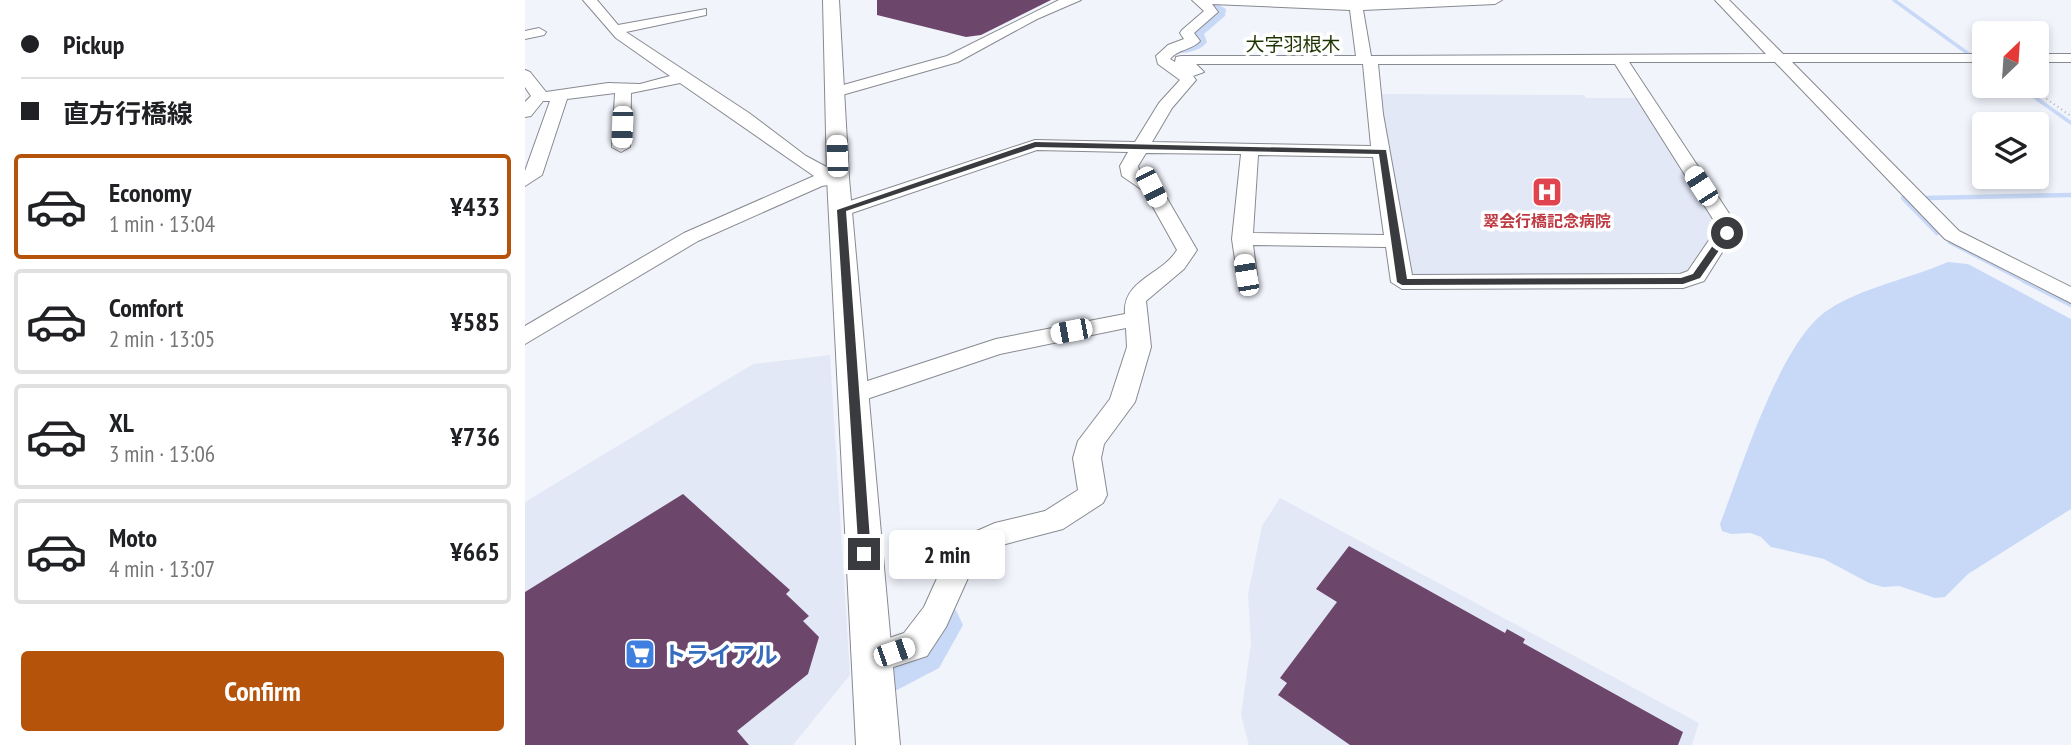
<!DOCTYPE html>
<html lang="en">
<head>
<meta charset="utf-8">
<style>
  :root { --surface:#fff; --page:#f6f6f6; --text:#202124; --muted:#757577; --line:#e0e0e0; --accent:#b45309 }
  body { margin:0; font-family:"PT Sans Narrow","Noto Sans JP",sans-serif; background:var(--page); color:var(--text); height:100vh; display:flex; flex-direction:column; font-size:26px; white-space:nowrap }
  * { box-sizing:border-box; margin:0 }
  p { font-size:23px; color:var(--muted) }
  .icon { flex:none; width:38px; height:38px; fill:none; stroke:currentColor; stroke-width:2; stroke-linecap:round; stroke-linejoin:round }
  .map { position:relative; flex:1; overflow:hidden }
  .details { display:flex; flex-direction:column; background:var(--surface); width:525px }
  .details>* { flex:none }
  .guide { display:grid; align-content:center; height:154px; padding:0 21px; background:var(--surface) }
  .needle { width:46px; rotate:25deg }
  .fabs { position:absolute; left:1447px; top:21px; display:grid; gap:14px }
  .fabs a { display:grid; place-items:center; width:77px; height:77px; border-radius:7px; background:var(--surface); box-shadow:0 4px 10px #0003; font-size:35px }
  .end { position:absolute; width:32px; height:32px; margin:-16px; border:9px solid #3a3b3e; background:#fff; box-shadow:0 0 0 4px #fff }
  .from { border-radius:50% }
  .bubble { position:absolute; height:49px; border-radius:7px; background:var(--surface); box-shadow:0 4px 10px #0003; font-size:23px; font-weight:800; line-height:49px; text-align:center }
  .car { position:absolute; width:21px; height:42px; margin:-21px -10px; border-radius:9px; box-shadow:0 0 5px 2px #0007; background:linear-gradient(#fff 24%,#345 0 40%,#fff 0 76%,#345 0 86%,#fff 0) }
  .guide b { display:flex; align-items:center; gap:24px; height:66px; font-size:26px }
  .guide b+b { border-top:2px solid var(--line) }
  .guide i { width:18px; height:18px; background:var(--text) }
  ul { padding:0; list-style:none }
  li { display:flex; align-items:center; gap:21px; height:105px; margin:0 14px 10px; padding:0 7px; border:4px solid var(--line); border-radius:7px }
  li div { flex:1 }
  li b { display:block; font-size:26px }
  li em { font-style:normal; font-weight:800 }
  li.selected { border-color:var(--accent) }
  li>.icon { width:63px; height:63px; stroke-width:1.5 }
  .action { display:flex; gap:14px; margin-top:auto; padding:14px 21px }
  .action a { flex:1; height:80px; border-radius:7px; background:var(--accent); color:#fff; font-size:28px; font-weight:800; line-height:80px; text-align:center }
  main { display:flex; flex:1; min-height:0 }
  .map>svg:first-child { display:block }
  .built { fill:#e3e8f7 }
  .water { fill:#c8d9f7 }
  .lines { fill:none; stroke-linecap:round; stroke-linejoin:round }
  .stream-far2 { stroke:#c8d9f7; stroke-width:3.5 }
  .stream-far1 { stroke:#c8d9f7; stroke-width:4.5 }
  .stream { stroke:#c8d9f7; stroke-width:6 }
  .river { fill:#c8d9f7; fill-rule:evenodd }
  .building { fill:#6d466c }
  .minor-casing { stroke:#888a91; stroke-width:2 }
  .major-casing { stroke:#888a91; stroke-width:2 }
  .path { stroke:#b1b3b9; stroke-width:2; stroke-dasharray:1 3.5; stroke-linecap:butt }
  .minor { fill:#fff; fill-rule:evenodd }
  .major { fill:#fff; fill-rule:evenodd }
  .route { fill:#3a3b3e }
  .labels { text-anchor:middle; dominant-baseline:central; stroke-width:7; stroke-linejoin:round; paint-order:stroke }
  .far-health-label { font-size:16px; font-weight:bold; fill:#be3a42; stroke:#fff }
  .far-quarter-label { font-size:19px; fill:#1f3501; stroke:#fff }
  .near-shop-label { font-size:23px; font-weight:bold; fill:#366cbe; stroke:#fff; text-anchor:start }
</style>
</head>
<body>
<main>
<section class="details">
<div class="guide">
<b><i class="from"></i>Pickup</b>
<b><i></i>直方行橋線</b>
</div>
<ul>
<li class="selected"><svg class="icon" aria-label="car" viewBox="0 0 24 24"><path d="M5 17H2v-5l4-1 3-4h7l3 4 3 1v5h-3M9 17h6M6 11h13"/><circle cx="7" cy="17" r="2"/><circle cx="17" cy="17" r="2"/></svg><div><b>Economy</b><p>1 min · 13:04</p></div><em>¥433</em></li>
<li><svg class="icon" aria-label="car" viewBox="0 0 24 24"><path d="M5 17H2v-5l4-1 3-4h7l3 4 3 1v5h-3M9 17h6M6 11h13"/><circle cx="7" cy="17" r="2"/><circle cx="17" cy="17" r="2"/></svg><div><b>Comfort</b><p>2 min · 13:05</p></div><em>¥585</em></li>
<li><svg class="icon" aria-label="car" viewBox="0 0 24 24"><path d="M5 17H2v-5l4-1 3-4h7l3 4 3 1v5h-3M9 17h6M6 11h13"/><circle cx="7" cy="17" r="2"/><circle cx="17" cy="17" r="2"/></svg><div><b>XL</b><p>3 min · 13:06</p></div><em>¥736</em></li>
<li><svg class="icon" aria-label="car" viewBox="0 0 24 24"><path d="M5 17H2v-5l4-1 3-4h7l3 4 3 1v5h-3M9 17h6M6 11h13"/><circle cx="7" cy="17" r="2"/><circle cx="17" cy="17" r="2"/></svg><div><b>Moto</b><p>4 min · 13:07</p></div><em>¥665</em></li>
</ul>
<div class="action"><a>Confirm</a></div>
</section>
<div class="map">
<svg width="1546" height="745" viewBox="0 0 1546 745">
  <rect width="100%" height="100%" fill="#f2f4fc"/>
  <g class="built">
    <path d="M856 94 1059 95 1061 98H1115L1197 228 1162 276 888 279 881 273Z"/>
    <path d="M305 355 325 675 268 745H0V502L228 364Z"/>
    <path d="M755 498 1174 723 1167 745H724L716 715 726 643 723 594 737 526Z"/>
  </g>
  <path class="water" d="M1423 262 1443 264 1546 319V509L1443 574 1420 597 1410 598 1374 586 1358 587 1344 583 1299 559 1246 547 1236 537 1225 533 1206 534 1197 531 1195 524C1216 470 1255 341 1303 310 1338 287 1384 279 1423 262Z"/>
  <g class="lines">
    <g class="stream-far2">
      <path d="M1369 0 1445 55"/>
      <path d="M1494 86 1546 123"/>
    </g>
    <g class="stream-far1">
      <path d="M1378 198 1412 233"/>
      <path d="M1400 198 1546 195"/>
      <path d="M1425 242 1502 282"/>
    </g>
    <path class="stream" d="M1499 280 1546 304"/>
    <g class="river">
      <path d="M691 3 701 9 700 16 679 34 682 42C676 51 658 55 648 52L645 48 661 39 658 32C666 21 677 16 684 5Z"/>
      <path d="M415 604 431 610 438 625 414 668 372 690 355 684 348 668C359 644 363 652 379 638 397 623 389 614 415 604Z"/>
    </g>
  </g>
  <g class="building">
    <path d="M352 0H526L456 35 441 37 352 15Z"/>
    <path d="M158 494 265 590 261 594 284 616 278 621 294 637 283 674 212 731 224 745H0V592Z"/>
    <path d="M824 546 980 633 982 629 1000 639 998 643 1158 732 1153 745H825L753 695 762 683 755 678 812 602 791 589Z"/>
  </g>
  <g class="lines">
    <g class="minor-casing">
      <g id="minor">
        <path d="M58 0H72L93 25 181 9V15L101 32 224 113 281 156 322 178 320 182 297 186 173 241 0 344V326L159 233 289 176 155 83 106 93 105 147 96 152 87 147 90 93 42 99 17 175 0 186V171L25 101H18L6 116 0 117V102L6 96 0 87V70L5 72 21 92 83 83 115 84 145 76 91 38Z"/>
        <path d="M534 0H556L512 19 433 62 310 97 302 92 304 89 422 56Z"/>
        <path d="M667 0H977L970 4 838 10 846 56 1241 54 1190 0H1204L1258 54H1460V62H1267L1434 231 1546 287V303L1420 239 1250 62H1104L1213 227 1179 281 1158 288 877 289 866 282 861 247 728 245 732 275 729 280H713L707 239 716 154 621 153 613 166 615 173 633 183 672 250 659 269 621 301 626 347 610 402 579 444 576 458 582 495 578 503 538 529 477 545 460 555 447 569 421 627 402 656 347 674 335 670 330 659 335 648 379 633 399 607 424 552 438 537 470 523 520 511 553 490 548 458 553 441 585 399 602 347 601 328 475 354 327 404 318 401 314 395 318 389 471 339 600 314C597 280 637 275 652 250L619 191 597 176 595 166 603 152 512 150 324 214 317 216 307 210 310 206 510 140 610 142 634 103 655 80 633 64 631 56 643 45 659 39 655 33 657 30 679 11ZM687 4 825 10 831 56H656L651 57 650 62 645 59C653 49 667 50 675 41L669 33 693 12ZM671 64H838L846 146 627 142 647 108 671 80 668 76 679 72ZM853 64H1090L1193 227 1163 271 1155 274 887 275 858 114ZM733 155 848 157 859 235 728 233Z"/>
        <path d="M14 28 21 32 19 35 0 39V31Z"/>
        <rect x="1512" y="54" width="34" height="8"/>
      </g>
    </g>
    <g class="major-casing">
      <path id="major" d="M298 0H314L324 178 375 745H331L302 178Z"/>
    </g>
    <path class="path" d="M1503 86 1546 116"/>
    <use href="#minor" class="minor"/>
    <use href="#major" class="major"/>
  </g>
  <path class="route" d="M510 142 861 150 882 279 1156 278 1168 274 1198 231 1206 233 1175 278 1158 284 877 285 872 282 854 154 511 147 321 211 346 554 339 560 334 558 312 210Z"/>
  <defs>
    <g id="hospital-square" transform="scale(1.575)"><rect x="-9" y="-9" width="18" height="18" rx="4" fill="#e0444e" stroke="#fff"/><path d="M-5-5h3v3.5h4V-5h3V5h-3V1.5h-4V5h-3Z" fill="#fff"/></g>
    <g id="supermarket-square" transform="scale(1.575)"><rect x="-9" y="-9" width="18" height="18" rx="4" fill="#3f7fe0" stroke="#fff"/><path d="M-6-5.5h2.5l.6 2H6L4.5 2H-2.5L-4.4-4H-6ZM-1.5 3.2a1.3 1.3 0 1 0 .1 0ZM3 3.2a1.3 1.3 0 1 0 .1 0Z" fill="#fff"/></g>
  </defs>
  <g fill-rule="evenodd">
    <use href="#hospital-square" x="1022" y="192"/>
    <use href="#supermarket-square" x="115" y="654"/>
  </g>
  <g class="labels">
    <g class="far-health-label">
      <text x="1022" y="221">翠会行橋記念病院</text>
    </g>
    <g class="far-quarter-label">
      <text x="768" y="44">大字羽根木</text>
    </g>
    <g class="near-shop-label">
      <text x="138" y="654">トライアル</text>
    </g>
  </g>
</svg>
<div class="fabs">
<a><svg class="needle" viewBox="-14 -14 28 28"><path d="M0-13l5 13h-10z" fill="#e53935"/><path d="M0 13l5-13h-10z" fill="#757577"/></svg></a>
<a><svg class="icon" aria-label="layers" viewBox="0 0 24 24"><path d="M12 4l9 5-9 5-9-5zM3 14l9 5 9-5"/></svg></a>
</div>
<i class="end from" style="left:1202px;top:233px"></i>
<i class="end" style="left:339px;top:554px"></i>
<div class="bubble" style="left:364px;top:530px;width:116px">2 min</div>
<i class="car" style="left:97px;top:127px;rotate:182deg"></i>
<i class="car" style="left:312px;top:156px;rotate:358deg"></i>
<i class="car" style="left:1176px;top:186px;rotate:327deg"></i>
<i class="car" style="left:626px;top:187px;rotate:153deg"></i>
<i class="car" style="left:721px;top:275px;rotate:350deg"></i>
<i class="car" style="left:546px;top:331px;rotate:259deg"></i>
<i class="car" style="left:369px;top:652px;rotate:71deg"></i>
</div>
</main>
</body>
</html>
